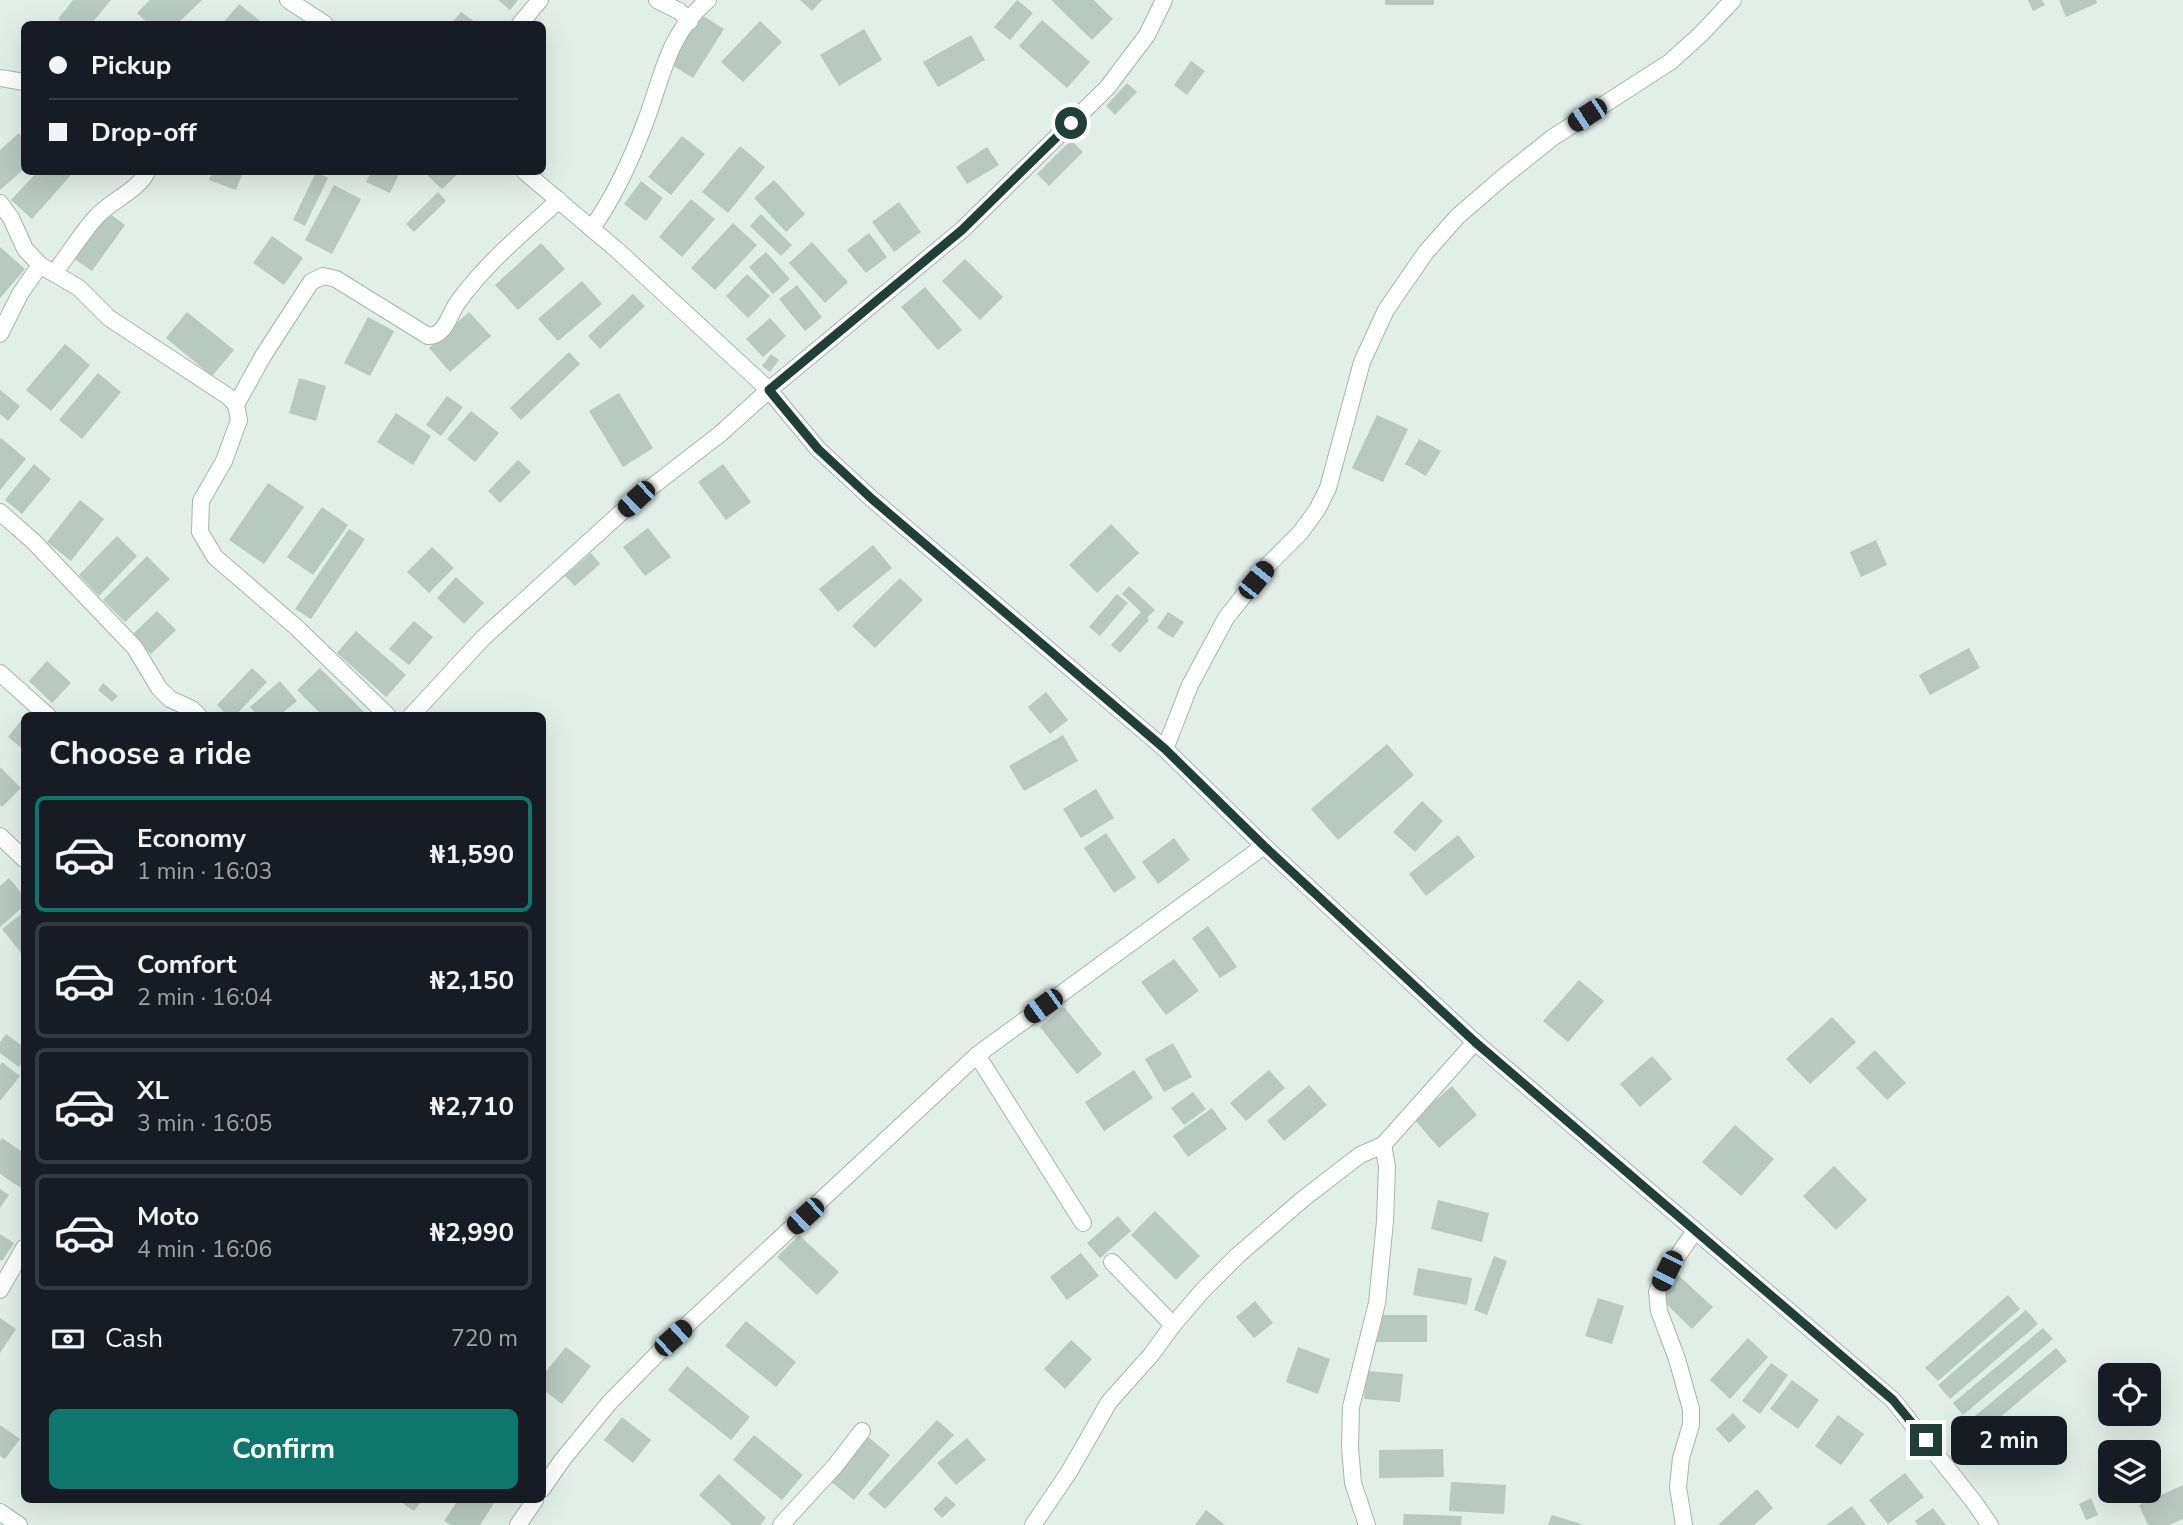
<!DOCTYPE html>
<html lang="en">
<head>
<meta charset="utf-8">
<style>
  :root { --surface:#171b24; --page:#20242c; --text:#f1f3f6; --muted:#9ea1a6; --line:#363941; --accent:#0f766e }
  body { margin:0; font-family:"Nunito Sans",sans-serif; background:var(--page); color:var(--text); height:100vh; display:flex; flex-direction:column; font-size:26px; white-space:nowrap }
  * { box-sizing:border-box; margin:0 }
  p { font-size:23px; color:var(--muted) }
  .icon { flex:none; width:38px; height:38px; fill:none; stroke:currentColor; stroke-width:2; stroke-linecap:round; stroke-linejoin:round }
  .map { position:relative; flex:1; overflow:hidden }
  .side { position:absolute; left:21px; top:712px; width:525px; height:791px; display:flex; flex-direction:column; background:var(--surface); border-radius:10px; box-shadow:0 7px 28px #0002 }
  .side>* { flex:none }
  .guide { position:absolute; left:21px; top:21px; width:525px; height:154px; border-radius:10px; box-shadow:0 7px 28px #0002; display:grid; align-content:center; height:154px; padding:0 28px; background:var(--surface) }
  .tools { position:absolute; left:2098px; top:1363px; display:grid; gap:14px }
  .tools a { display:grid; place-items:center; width:63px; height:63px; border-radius:10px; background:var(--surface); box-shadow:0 7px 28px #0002; font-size:35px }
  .end { position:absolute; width:32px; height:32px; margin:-16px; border:9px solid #204037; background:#fff; box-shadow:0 0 0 4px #fff }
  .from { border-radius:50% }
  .bubble { position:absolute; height:49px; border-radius:10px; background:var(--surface); box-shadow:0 7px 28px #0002; font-size:23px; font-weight:700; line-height:49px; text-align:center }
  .car { position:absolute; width:21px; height:42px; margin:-21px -10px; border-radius:9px; box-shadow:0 0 5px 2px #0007; background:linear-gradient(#222 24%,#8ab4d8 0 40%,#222 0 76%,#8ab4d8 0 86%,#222 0) }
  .guide b { display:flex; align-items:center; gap:24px; height:66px; font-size:26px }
  .guide b+b { border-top:2px solid var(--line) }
  .guide i { width:18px; height:18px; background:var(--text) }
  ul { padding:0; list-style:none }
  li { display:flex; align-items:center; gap:21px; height:116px; margin:0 14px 10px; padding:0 14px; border:4px solid var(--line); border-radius:10px }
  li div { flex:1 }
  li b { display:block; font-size:26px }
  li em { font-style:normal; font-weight:700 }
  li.current { border-color:var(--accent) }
  li>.icon { width:63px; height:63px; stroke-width:1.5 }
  h2 { padding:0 28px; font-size:32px; line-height:84px }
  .pay { display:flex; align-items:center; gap:18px; height:77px; padding:0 28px; font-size:26px }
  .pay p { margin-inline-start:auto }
  .cta { display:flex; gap:14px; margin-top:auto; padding:14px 28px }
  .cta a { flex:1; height:80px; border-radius:10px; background:var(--accent); color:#fff; font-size:28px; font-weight:700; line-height:80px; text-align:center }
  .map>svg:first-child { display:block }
  .building { fill:#b7c9c1 }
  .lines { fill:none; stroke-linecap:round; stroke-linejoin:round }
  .minor-casing { stroke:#a4b6af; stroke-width:18 }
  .minor { stroke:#fff; stroke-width:16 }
  .route { stroke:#204037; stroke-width:9 }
</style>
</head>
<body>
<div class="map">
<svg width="2183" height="1525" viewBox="0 0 2183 1525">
  <rect width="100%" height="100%" fill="#e2eee8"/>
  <g class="building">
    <path d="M73 0H111L91 24H65L58 19Z"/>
    <path d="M150 0H202L177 24H149L137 13Z"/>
    <path d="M498 0H518L510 10Z"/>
    <path d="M800 0H822L812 11Z"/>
    <path d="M1017 0 1033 13 1010 40 994 27Z"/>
    <path d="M1051 0H1094L1113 19 1092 40Z"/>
    <rect x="1385" y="0" width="49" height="5"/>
    <path d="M2028 0H2042L2045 5 2033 11Z"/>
    <path d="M2059 0H2096L2097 3 2066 17Z"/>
    <path d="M239 4 264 24H222Z"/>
    <path d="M461 12 478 24H451Z"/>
    <path d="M700 14 724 29 693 78 669 63Z"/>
    <path d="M1042 20 1090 62 1067 88 1019 46Z"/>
    <path d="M760 21 782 42 743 82 721 62Z"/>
    <path d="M864 29 882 60 839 86 820 55Z"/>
    <path d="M971 35 985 60 938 87 923 62Z"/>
    <path d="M1191 61 1205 71 1187 95 1174 85Z"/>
    <path d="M1127 83 1137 92 1115 115 1106 106Z"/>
    <path d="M19 133 24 140V169L0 190V150Z"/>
    <path d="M682 136 705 154 671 195 648 177Z"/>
    <path d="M1071 140 1083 152 1049 186 1037 174Z"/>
    <path d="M740 146 765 167 728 213 702 192Z"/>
    <path d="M987 147 999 165 967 184 956 167Z"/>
    <path d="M37 172H67L71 175 32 219 11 200Z"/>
    <path d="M212 172H243L236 190 209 180Z"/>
    <path d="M316 172 328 178 305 226 293 220Z"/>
    <path d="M371 172H400L390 193 366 182Z"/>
    <path d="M424 172H460L442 189Z"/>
    <path d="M774 180 805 214 786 232 754 198Z"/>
    <path d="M641 181 663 198 646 221 624 204Z"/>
    <path d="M334 185 361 199 332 254 305 240Z"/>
    <path d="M438 192 446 201 414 232 406 224Z"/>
    <path d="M691 199 715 219 682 257 659 237Z"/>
    <path d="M899 202 921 232 894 252 872 222Z"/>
    <path d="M107 212 125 225 92 271 73 258Z"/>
    <path d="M761 214 792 245 781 256 750 226Z"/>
    <path d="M733 223 757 245 715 290 691 268Z"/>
    <path d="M869 233 887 257 866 273 847 250Z"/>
    <path d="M272 236 303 258 284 285 253 263Z"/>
    <path d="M812 242 848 282 825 303 789 263Z"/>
    <path d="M541 243 565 269 518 310 495 285Z"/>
    <path d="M0 247 25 269 0 298Z"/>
    <path d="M766 252 790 279 773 294 749 267Z"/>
    <path d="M965 259 1003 297 980 320 942 281Z"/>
    <path d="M747 274 770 296 748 318 726 296Z"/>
    <path d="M582 281 602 304 558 341 538 319Z"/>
    <path d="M797 285 822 317 805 331 779 299Z"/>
    <path d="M925 287 962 330 938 350 901 307Z"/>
    <path d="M633 294 645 306 600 349 588 336Z"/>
    <path d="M187 312 234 350 212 376 166 338Z"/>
    <path d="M469 312 491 336 450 372 429 348Z"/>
    <path d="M368 317 394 331 370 376 344 363Z"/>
    <path d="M770 318 786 336 763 357 746 339Z"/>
    <path d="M65 344 90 365 51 411 26 390Z"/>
    <path d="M569 352 580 364 521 420 510 408Z"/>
    <path d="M771 354 779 360 770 372 762 366Z"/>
    <path d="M98 373 121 392 82 439 59 420Z"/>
    <path d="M299 378 326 386 316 421 289 413Z"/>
    <path d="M0 390 20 406 8 421 0 414Z"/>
    <path d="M619 393 653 448 623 467 589 411Z"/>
    <path d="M447 396 463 407 441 436 426 425Z"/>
    <path d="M471 411 499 433 475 462 447 439Z"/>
    <path d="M396 413 431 436 413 465 377 442Z"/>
    <path d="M1377 415 1408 429 1383 482 1352 468Z"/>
    <path d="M1 438 26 459 0 490V440Z"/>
    <path d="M1419 439 1441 451 1426 476 1405 464Z"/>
    <path d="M518 460 531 472 500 503 488 491Z"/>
    <path d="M34 464 51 479 22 514 5 500Z"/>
    <path d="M723 464 751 502 726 520 698 482Z"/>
    <path d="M268 483 304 507 264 564 229 540Z"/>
    <path d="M80 500 104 519 71 561 47 542Z"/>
    <path d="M322 507 348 525 313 575 287 557Z"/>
    <path d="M1111 524 1139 553 1097 593 1069 565Z"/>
    <path d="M648 528 671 557 645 576 623 547Z"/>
    <path d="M349 529 365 539 311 619 295 609Z"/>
    <path d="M117 536 137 556 99 596 79 575Z"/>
    <path d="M1876 540 1887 565 1861 577 1850 552Z"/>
    <path d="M873 545 892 568 838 612 819 589Z"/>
    <path d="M432 547 454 568 429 593 407 572Z"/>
    <path d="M591 553 600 564 575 586 565 576Z"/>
    <path d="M147 556 170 579 125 622 103 600Z"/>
    <path d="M456 577 484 603 464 624 437 598Z"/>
    <path d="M900 578 923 600 875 648 852 626Z"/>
    <path d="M1129 586 1155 610 1147 618 1149 620 1120 653 1111 645 1141 612 1122 594Z"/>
    <path d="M1117 594 1128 603 1100 636 1089 627Z"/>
    <path d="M157 611 176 630 151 654 132 635Z"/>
    <path d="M1168 612 1184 622 1173 638 1157 628Z"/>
    <path d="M414 621 433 637 409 665 389 649Z"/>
    <path d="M356 631 406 675 386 697 337 653Z"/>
    <path d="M1969 648 1980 668 1930 695 1919 675Z"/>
    <path d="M47 661 71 683 52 703 29 681Z"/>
    <path d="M252 668 267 682 235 716H228L217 705Z"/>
    <path d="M320 668 368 716H323L297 690Z"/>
    <path d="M280 681 297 701 279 716H258L250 707Z"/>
    <path d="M103 683 118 696 112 702 98 690Z"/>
    <path d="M1046 692 1068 720 1050 734 1028 707Z"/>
    <path d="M24 717V750L8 737Z"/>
    <path d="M1063 735 1078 761 1024 791 1009 766Z"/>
    <path d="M1387 744 1414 775 1338 840 1311 809Z"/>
    <path d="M0 767 21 788 2 807 0 805Z"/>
    <path d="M1096 789 1114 818 1081 838 1063 809Z"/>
    <path d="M1422 801 1443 821 1415 852 1393 832Z"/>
    <path d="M1106 833 1136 878 1114 893 1084 848Z"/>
    <path d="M1458 835 1475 857 1426 896 1409 874Z"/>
    <path d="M1174 838 1190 860 1158 884 1142 862Z"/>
    <path d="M9 878 24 896V906L0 927V886Z"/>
    <path d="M24 912V950L21 953 2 929Z"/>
    <path d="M1208 926 1237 967 1220 978 1192 938Z"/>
    <path d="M1174 959 1199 991 1166 1015 1141 982Z"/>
    <path d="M1579 980 1604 1001 1568 1042 1543 1021Z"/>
    <path d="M1064 1007 1102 1054 1077 1074 1040 1027Z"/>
    <path d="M1832 1017 1856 1042 1810 1084 1786 1059Z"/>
    <path d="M6 1034 24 1047V1059L19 1067 0 1053V1042Z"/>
    <path d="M1173 1043 1192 1077 1164 1092 1145 1059Z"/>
    <path d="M1875 1050 1906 1083 1887 1100 1856 1068Z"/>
    <path d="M1652 1056 1672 1079 1640 1107 1620 1084Z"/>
    <path d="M2 1062 20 1076 0 1101V1065Z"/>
    <path d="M1134 1070 1153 1098 1104 1131 1085 1102Z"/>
    <path d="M1269 1070 1285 1088 1246 1121 1230 1103Z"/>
    <path d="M1309 1085 1327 1105 1284 1141 1267 1121Z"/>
    <path d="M1452 1086 1477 1115 1439 1148 1414 1119Z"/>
    <path d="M1193 1092 1206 1109 1184 1125 1171 1108Z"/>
    <path d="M1212 1108 1227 1129 1188 1157 1173 1136Z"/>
    <path d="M1735 1125 1774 1159 1741 1196 1702 1162Z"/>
    <path d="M2 1138 24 1153V1190L0 1174V1141Z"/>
    <path d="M1834 1166 1867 1200 1836 1230 1803 1196Z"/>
    <path d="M0 1189 9 1195 0 1208Z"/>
    <path d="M1438 1200 1489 1213 1482 1242 1431 1229Z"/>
    <path d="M1155 1211 1200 1256 1176 1280 1131 1235Z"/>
    <path d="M1118 1216 1131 1231 1100 1258 1087 1243Z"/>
    <path d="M0 1234 14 1243 2 1261 0 1260Z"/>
    <path d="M799 1235 839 1272 817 1295 777 1257Z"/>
    <path d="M1081 1253 1099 1276 1067 1300 1050 1277Z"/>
    <path d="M1494 1256 1507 1261 1487 1315 1474 1310Z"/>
    <path d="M1418 1268 1472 1278 1467 1305 1413 1295Z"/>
    <path d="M1678 1275 1713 1307 1692 1329 1658 1296Z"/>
    <path d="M2008 1295 2020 1309 1938 1381 1925 1368Z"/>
    <path d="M1598 1298 1624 1306 1612 1344 1585 1336Z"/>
    <path d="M1255 1301 1273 1323 1254 1338 1236 1317Z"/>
    <path d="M2026 1310 2038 1324 1950 1399 1938 1385Z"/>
    <rect x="1376" y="1315" width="51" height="27"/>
    <path d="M0 1318 16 1329 0 1353Z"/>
    <path d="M746 1321 796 1362 776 1387 725 1346Z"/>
    <path d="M2043 1328 2053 1339 1963 1415 1953 1403Z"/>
    <path d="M1748 1338 1768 1357 1730 1399 1710 1380Z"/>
    <path d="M1071 1340 1092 1359 1065 1389 1044 1369Z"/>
    <path d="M566 1347 591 1366 562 1404 542 1389V1376Z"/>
    <path d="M1298 1347 1330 1359 1318 1394 1286 1382Z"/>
    <path d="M2056 1348 2067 1361 1980 1434 1969 1421Z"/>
    <path d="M1771 1363 1788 1375 1760 1414 1742 1401Z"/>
    <path d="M687 1366 750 1417 731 1440 668 1390Z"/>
    <path d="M1366 1371 1403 1374 1400 1402 1364 1399Z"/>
    <path d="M1792 1380 1819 1400 1798 1429 1770 1409Z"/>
    <path d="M1733 1413 1746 1427 1729 1443 1716 1429Z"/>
    <path d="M1838 1415 1864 1434 1841 1465 1815 1446Z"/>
    <path d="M622 1417 651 1440 633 1463 604 1440Z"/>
    <path d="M937 1420 954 1435 885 1509 868 1494Z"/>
    <path d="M0 1425 20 1439 5 1459 0 1456Z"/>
    <path d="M754 1435 803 1475 782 1500 733 1460Z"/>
    <path d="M867 1436 890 1455 854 1500 830 1481Z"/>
    <path d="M967 1438 986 1460 956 1485 937 1463Z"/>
    <path d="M1443 1449 1444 1477 1379 1478V1450Z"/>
    <path d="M1905 1473 1924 1497 1888 1524 1869 1500Z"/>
    <path d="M719 1474 766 1518 760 1525H732L699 1495Z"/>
    <path d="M1451 1482 1506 1485 1504 1514 1449 1511Z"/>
    <path d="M2183 1485V1519L2169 1525H2148L2139 1505Z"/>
    <path d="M1757 1489 1773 1508 1754 1525H1718Z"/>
    <path d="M946 1496 956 1505 942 1518 933 1509Z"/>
    <path d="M2091 1498 2098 1515 2086 1520 2079 1504Z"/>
    <path d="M398 1500H422L414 1511Z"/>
    <path d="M458 1500H496L480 1525H451L444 1521Z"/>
    <path d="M1852 1506 1866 1525H1826Z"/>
    <path d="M1933 1508 1946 1525H1918L1915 1521Z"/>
    <path d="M1206 1510 1225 1525H1195Z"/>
    <path d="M1404 1514 1462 1516 1461 1525H1403Z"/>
    <path d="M1552 1515 1581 1524V1525H1548Z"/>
  </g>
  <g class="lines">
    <g class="minor-casing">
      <g id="minor">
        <path d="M288 0 325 24"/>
        <path d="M657 0 679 11 690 21"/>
        <path d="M520 24 540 0"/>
        <path d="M0 78 24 82"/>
        <path d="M525 172 617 250 769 390 818 449 872 499 1165 749 1264 846 1475 1042 1893 1400 1974 1502 1990 1525"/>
        <path d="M0 203 11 218 25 249 40 265 79 288 109 318 229 397 236 405 239 420 224 461 201 501 200 532 215 557 296 627 388 716"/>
        <path d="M592 228C615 196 631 160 645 123 663 76 667 35 708 0"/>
        <path d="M55 272C69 254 82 232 98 215 113 200 138 190 147 172"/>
        <path d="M0 334 20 294 40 265"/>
        <path d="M236 405 263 356 311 282 323 276 336 279 428 336C446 336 449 314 458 302 486 263 524 232 559 200"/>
        <path d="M0 512 33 541 135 648 159 688 170 699 192 709 199 716"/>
        <path d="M0 673 48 716"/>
        <path d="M411 716 483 638 636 499 720 434 769 390 962 230 1107 88 1147 35 1164 0"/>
        <path d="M1165 749 1190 685 1226 618 1268 565 1300 533 1317 510 1328 488 1362 362 1386 310 1426 252 1458 216 1502 178 1552 138 1670 62 1701 34 1733 0"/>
        <path d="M0 836 24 859"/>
        <path d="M977 1055 1083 1223"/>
        <path d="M1112 1262 1173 1325"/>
        <path d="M0 1290 24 1248"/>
        <path d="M542 1489 563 1459 610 1402 673 1338 977 1055 1264 846"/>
        <path d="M0 1512 19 1525"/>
        <path d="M518 1525 535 1500"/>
        <path d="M781 1525 835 1466 862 1431"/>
        <path d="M1033 1525 1069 1472 1109 1402 1151 1355 1173 1325 1204 1289 1237 1256 1303 1199 1360 1155 1383 1145 1475 1042"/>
        <path d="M1367 1525 1353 1483 1350 1447 1351 1407 1377 1303 1385 1221 1387 1166 1383 1145"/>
        <path d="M1684 1525 1678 1487 1681 1458 1691 1425V1409L1677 1359 1659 1311 1657 1292 1667 1271 1695 1231"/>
      </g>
    </g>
    <use href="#minor" class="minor"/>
  </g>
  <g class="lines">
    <path class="route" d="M1071 123 962 230 769 390 818 449 872 499 1165 749 1264 846 1475 1042 1893 1400 1926 1440"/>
  </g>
</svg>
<div class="tools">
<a><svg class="icon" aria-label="locate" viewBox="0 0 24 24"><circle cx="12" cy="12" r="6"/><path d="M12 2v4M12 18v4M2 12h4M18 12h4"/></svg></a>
<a><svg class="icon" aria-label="layers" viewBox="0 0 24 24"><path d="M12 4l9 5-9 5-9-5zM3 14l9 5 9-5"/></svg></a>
</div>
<i class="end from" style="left:1071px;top:123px"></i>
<i class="end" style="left:1926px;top:1440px"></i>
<div class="bubble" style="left:1951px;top:1416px;width:116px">2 min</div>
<i class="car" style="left:1587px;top:115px;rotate:237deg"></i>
<i class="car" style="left:636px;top:499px;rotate:227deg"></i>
<i class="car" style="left:1256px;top:580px;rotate:39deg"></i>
<i class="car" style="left:1043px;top:1006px;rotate:234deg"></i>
<i class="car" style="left:805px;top:1216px;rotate:227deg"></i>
<i class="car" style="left:1667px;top:1271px;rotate:206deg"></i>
<i class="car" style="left:673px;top:1338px;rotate:48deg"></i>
<div class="guide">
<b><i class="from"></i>Pickup</b>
<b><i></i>Drop-off</b>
</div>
<section class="side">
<h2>Choose a ride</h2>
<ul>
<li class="current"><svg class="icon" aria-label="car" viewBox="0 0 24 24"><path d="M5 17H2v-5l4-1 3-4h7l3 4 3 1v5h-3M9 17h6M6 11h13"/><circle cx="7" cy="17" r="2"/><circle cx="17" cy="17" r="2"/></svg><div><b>Economy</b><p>1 min · 16:03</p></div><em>₦1,590</em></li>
<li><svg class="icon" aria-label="car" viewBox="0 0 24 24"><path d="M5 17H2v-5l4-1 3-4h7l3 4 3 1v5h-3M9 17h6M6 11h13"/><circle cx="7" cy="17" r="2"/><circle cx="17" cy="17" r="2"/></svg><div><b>Comfort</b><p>2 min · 16:04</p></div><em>₦2,150</em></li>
<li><svg class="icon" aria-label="car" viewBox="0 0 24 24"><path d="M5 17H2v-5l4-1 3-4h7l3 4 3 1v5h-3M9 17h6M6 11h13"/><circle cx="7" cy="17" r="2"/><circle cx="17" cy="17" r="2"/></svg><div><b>XL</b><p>3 min · 16:05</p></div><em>₦2,710</em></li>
<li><svg class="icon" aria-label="car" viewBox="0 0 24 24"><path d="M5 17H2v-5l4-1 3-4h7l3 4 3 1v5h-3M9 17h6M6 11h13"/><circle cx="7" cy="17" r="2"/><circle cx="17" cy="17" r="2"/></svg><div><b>Moto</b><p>4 min · 16:06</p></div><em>₦2,990</em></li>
</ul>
<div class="pay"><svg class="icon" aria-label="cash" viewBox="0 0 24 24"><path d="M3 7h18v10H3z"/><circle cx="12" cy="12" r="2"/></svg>Cash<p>720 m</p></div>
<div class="cta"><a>Confirm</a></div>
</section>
</div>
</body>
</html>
